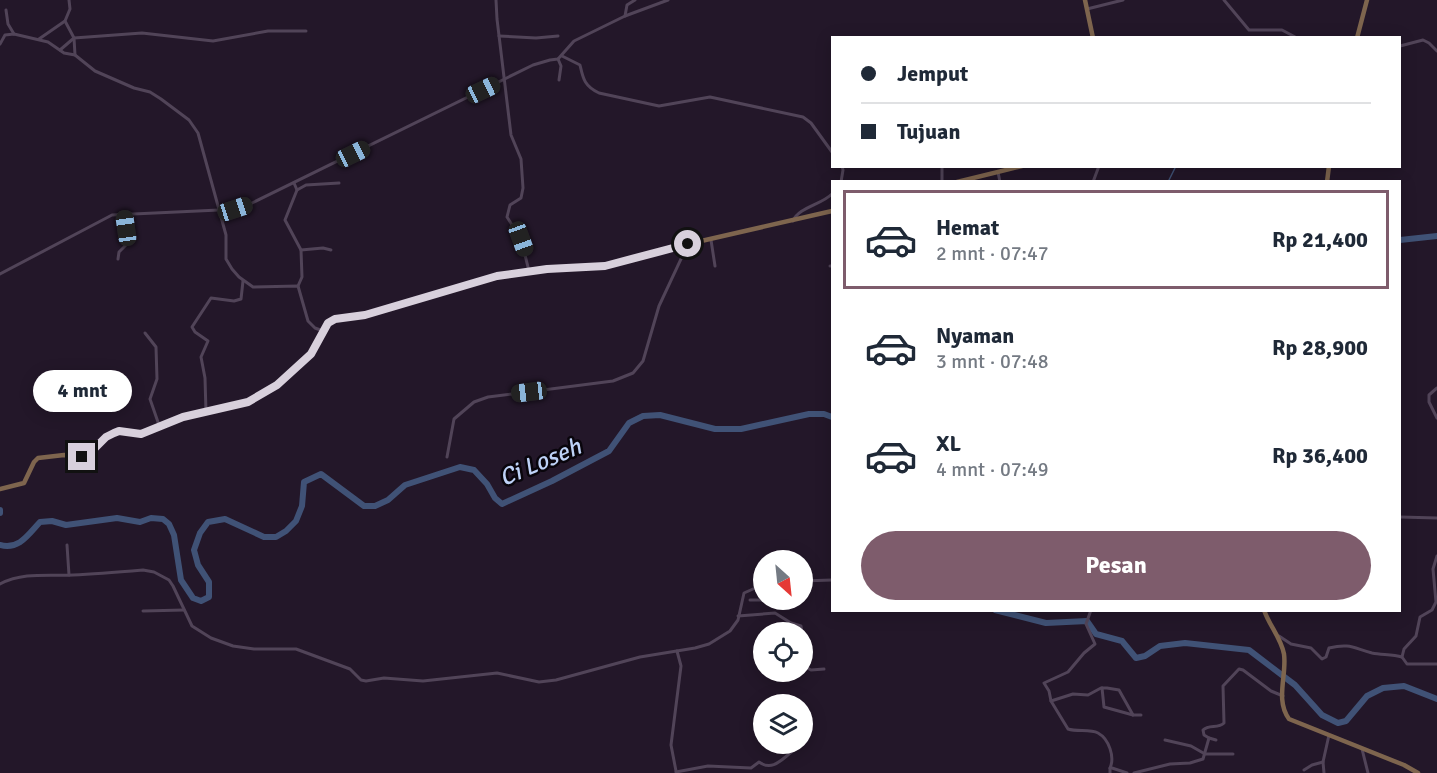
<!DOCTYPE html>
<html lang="id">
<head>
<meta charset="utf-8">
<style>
  :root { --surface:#fff; --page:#f6f6f7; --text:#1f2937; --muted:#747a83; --line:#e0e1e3; --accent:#7e5c6c }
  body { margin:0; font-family:Signika,sans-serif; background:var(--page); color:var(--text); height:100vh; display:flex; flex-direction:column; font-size:22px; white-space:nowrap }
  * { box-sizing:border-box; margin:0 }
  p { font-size:20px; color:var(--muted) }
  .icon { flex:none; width:33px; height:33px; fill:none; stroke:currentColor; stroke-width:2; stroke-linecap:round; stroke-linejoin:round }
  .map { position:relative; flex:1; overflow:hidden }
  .side { position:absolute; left:831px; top:180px; width:570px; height:432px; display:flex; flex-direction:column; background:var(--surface); border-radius:0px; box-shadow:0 3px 15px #0003 }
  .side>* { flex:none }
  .guide { position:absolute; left:831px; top:36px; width:570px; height:132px; border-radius:0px; box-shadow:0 3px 15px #0003; display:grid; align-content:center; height:132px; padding:0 30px; background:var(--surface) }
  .needle { width:39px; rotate:153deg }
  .fabs { position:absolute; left:753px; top:550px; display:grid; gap:12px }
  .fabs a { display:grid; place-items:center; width:60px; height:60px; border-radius:50%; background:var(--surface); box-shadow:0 3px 15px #0003; font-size:30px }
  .end { position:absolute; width:27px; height:27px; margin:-14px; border:8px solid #d8d0dc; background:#111; box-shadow:0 0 0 3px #111 }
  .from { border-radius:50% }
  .bubble { position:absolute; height:42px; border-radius:21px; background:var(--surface); box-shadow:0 3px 15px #0003; font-size:20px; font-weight:700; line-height:42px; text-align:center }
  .car { position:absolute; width:18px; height:36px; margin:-18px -9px; border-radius:8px; box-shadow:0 0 4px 2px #0007; background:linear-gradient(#222 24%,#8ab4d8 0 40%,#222 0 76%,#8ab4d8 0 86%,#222 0) }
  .guide b { display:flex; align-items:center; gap:21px; height:57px; font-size:22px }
  .guide b+b { border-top:2px solid var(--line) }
  .guide i { width:15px; height:15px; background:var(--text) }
  ul { padding:10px 0 0; list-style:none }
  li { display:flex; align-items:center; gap:18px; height:99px; margin:0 12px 9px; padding:0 18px; border:3px solid transparent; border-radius:0px }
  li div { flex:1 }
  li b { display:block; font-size:22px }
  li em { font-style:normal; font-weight:700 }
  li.selected { border-color:var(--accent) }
  li>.icon { width:54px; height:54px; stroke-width:1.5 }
  .button { display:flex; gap:12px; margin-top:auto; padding:12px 30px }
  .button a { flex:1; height:69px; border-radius:36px; background:var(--accent); color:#fff; font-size:24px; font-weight:700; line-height:69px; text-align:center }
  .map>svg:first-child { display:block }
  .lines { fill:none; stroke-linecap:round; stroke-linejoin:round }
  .stream { stroke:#405276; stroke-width:1.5 }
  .river { stroke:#405276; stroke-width:6 }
  .street { stroke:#514458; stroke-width:3 }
  .secondary { stroke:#7e654e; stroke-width:4.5 }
  .route { stroke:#d8d0dc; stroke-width:8 }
  .labels { text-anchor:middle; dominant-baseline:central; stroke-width:5; stroke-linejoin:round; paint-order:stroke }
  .water-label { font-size:24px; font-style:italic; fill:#bed2f7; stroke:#09050c }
</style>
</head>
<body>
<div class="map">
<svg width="1437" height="773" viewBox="0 0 1437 773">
  <rect width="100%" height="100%" fill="#231729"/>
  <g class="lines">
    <path class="stream" d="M1168 182 1176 166"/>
    <g class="river">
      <path d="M1400 240 1437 236"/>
      <path d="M0 510V513"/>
      <path d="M0 545C19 550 28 535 40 522L52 521 66 525 117 518 140 522 151 518 163 519 169 524 174 535 181 580 193 598 201 601 209 597V582L198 565 194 550 200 533 208 522 225 519 264 537H276L286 531 296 521 302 506 304 482 321 474 364 506H375L388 500 405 485 460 467 474 470 487 484 495 498 502 504 552 481 609 451 629 423 643 416 660 415 715 429H741L809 414H824L832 417"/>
      <path d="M995 610 1046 623 1087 621 1096 634 1122 641 1136 658 1145 656 1160 646 1185 643 1249 650 1295 685 1322 715 1338 723 1346 721 1367 696 1383 688 1404 686 1437 699"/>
    </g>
    <g class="street">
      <path d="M69 0 70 9 65 21 74 38 75 55"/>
      <path d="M496 0 497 19 511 135 521 159 523 188 521 198 510 205 507 217 521 239 529 271"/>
      <path d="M1224 0 1249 30H1282L1297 38"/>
      <path d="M1087 9 1123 0"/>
      <path d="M6 10 8 24 14 34"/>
      <path d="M625 16 627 5 635 0"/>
      <path d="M499 36 536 38 558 36"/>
      <path d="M39 39 65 21"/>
      <path d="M0 44 5 35 14 34 48 42 64 53 75 55 95 71 134 88 150 92 161 99 189 120 198 133 226 235V259L232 269 239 277 253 287 298 286 308 321 315 328 323 331"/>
      <path d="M1400 46 1423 40 1429 43 1437 51"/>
      <path d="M60 50 74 38 142 33 213 41 268 31H306"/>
      <path d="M562 56 580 65C583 78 584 86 599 93L659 106 710 97 803 117 811 123 832 152"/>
      <path d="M558 59 561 66 559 80"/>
      <path d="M942 166V182"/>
      <path d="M998 172 1000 182"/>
      <path d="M841 182 843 170 842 166"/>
      <path d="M1093 182 1099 166"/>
      <path d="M294 183 297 190 285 220 301 250 302 277 298 286"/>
      <path d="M297 190 306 185 339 183"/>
      <path d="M793 221C799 207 821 205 832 194"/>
      <path d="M711 240 715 266"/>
      <path d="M301 250 323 248 331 250"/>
      <path d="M118 259 119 252 128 243 124 214"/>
      <path d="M830 266H832"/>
      <path d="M0 274 112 215 219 210 235 209 250 204 533 65 550 60 558 59 574 41 625 16 668 0"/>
      <path d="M145 333 156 347 157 379 150 399 159 425"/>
      <path d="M1437 388 1429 395V402L1437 418"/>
      <path d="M206 412 205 378 201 357 208 341 195 332 192 327 211 298 234 301 241 299 243 281"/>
      <path d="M447 457 454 419 474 402 488 397 613 381 633 373 643 361 659 306 688 244"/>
      <path d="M1400 517 1437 518"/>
      <path d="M67 545 69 575"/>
      <path d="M1437 556 1433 569 1436 602 1432 610 1420 617 1416 636 1404 649 1402 657 1407 664H1437"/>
      <path d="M802 581 832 580"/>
      <path d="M0 584C23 572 48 576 73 575 97 574 120 572 143 570L154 572 169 580 173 586 192 626 211 638 233 646 254 649H296L350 669 361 680 366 681 384 678 423 681 497 673 539 682 556 680 640 657 695 648 709 644 730 631 738 620 744 593 764 584"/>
      <path d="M750 600H784"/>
      <path d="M1091 610 1086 624 1095 644 1084 653 1068 672 1044 683 1049 691 1051 701 1068 729C1077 732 1090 729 1098 733 1109 739 1115 757 1110 768"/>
      <path d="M143 611 184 610"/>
      <path d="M738 616 775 613 791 623 801 626 802 633"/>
      <path d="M1279 636 1291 644 1311 648 1322 659 1326 657 1329 648C1350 643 1353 648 1372 653 1382 655 1392 654 1402 657"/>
      <path d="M802 652 804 666 811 670 824 669"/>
      <path d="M1102 688 1104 707 1133 715H1141"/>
      <path d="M1051 701 1073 694 1088 695 1101 688H1107L1119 690 1133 715"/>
      <path d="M1209 738 1216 740"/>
      <path d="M1165 740 1191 746 1205 754H1233"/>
      <path d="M1362 749 1368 773"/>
      <path d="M1304 770 1312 765 1323 762"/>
      <path d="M676 771 671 745 681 666 677 651"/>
      <path d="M676 772 708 766 751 768 759 762C774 773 784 756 796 749"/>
      <path d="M1110 773V768H1112L1127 773"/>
      <path d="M1134 773 1170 764 1190 763 1203 759 1209 738 1204 735 1203 730C1209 724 1218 729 1224 723L1223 686 1239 669 1243 670 1271 691 1283 696"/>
      <path d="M1324 773 1323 762 1329 735"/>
    </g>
    <g class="secondary">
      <path d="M1085 0 1093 38"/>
      <path d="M1357 38 1367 0"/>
      <path d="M957 182 1022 166"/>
      <path d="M1327 182 1329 166"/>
      <path d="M0 489 24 483 34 462 38 458 64 455 82 457 89 454 106 437 114 433 119 431 141 434 183 417 248 402 277 385 311 354 328 323 335 319 365 315 497 276 547 269 605 266 675 247 832 211"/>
      <path d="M1264 610C1269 625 1281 638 1284 654 1287 675 1275 700 1289 719L1404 765 1418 773"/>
    </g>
  </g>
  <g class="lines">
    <path class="route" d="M82 457 89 454 106 437 114 433 119 431 141 434 183 417 248 402 277 385 311 354 328 323 335 319 365 315 497 276 547 269 605 266 688 244"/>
  </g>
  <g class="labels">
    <g class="water-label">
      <text transform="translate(540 462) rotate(-23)">Ci Loseh</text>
    </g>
  </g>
</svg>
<div class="fabs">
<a><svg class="needle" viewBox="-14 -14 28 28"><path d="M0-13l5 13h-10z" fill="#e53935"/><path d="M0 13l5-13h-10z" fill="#747a83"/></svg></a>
<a><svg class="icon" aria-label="locate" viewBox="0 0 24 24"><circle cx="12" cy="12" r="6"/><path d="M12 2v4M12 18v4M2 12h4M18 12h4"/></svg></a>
<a><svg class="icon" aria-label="layers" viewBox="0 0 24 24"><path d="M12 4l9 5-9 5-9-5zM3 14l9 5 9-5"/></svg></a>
</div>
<i class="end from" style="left:688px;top:244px"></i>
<i class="end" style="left:82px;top:457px"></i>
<div class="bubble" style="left:33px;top:370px;width:99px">4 mnt</div>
<i class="car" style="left:483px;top:90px;rotate:65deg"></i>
<i class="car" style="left:353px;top:154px;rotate:64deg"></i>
<i class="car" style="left:235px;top:209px;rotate:72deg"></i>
<i class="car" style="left:126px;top:228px;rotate:352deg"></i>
<i class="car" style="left:521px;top:239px;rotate:160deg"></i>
<i class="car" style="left:529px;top:392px;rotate:263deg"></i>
<div class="guide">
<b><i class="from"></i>Jemput</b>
<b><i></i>Tujuan</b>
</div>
<section class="side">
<ul>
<li class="selected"><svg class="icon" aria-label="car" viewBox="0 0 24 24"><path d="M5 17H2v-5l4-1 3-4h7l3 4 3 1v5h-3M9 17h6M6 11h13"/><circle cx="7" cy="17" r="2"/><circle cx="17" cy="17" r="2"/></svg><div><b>Hemat</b><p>2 mnt · 07:47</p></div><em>Rp 21,400</em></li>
<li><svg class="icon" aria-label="car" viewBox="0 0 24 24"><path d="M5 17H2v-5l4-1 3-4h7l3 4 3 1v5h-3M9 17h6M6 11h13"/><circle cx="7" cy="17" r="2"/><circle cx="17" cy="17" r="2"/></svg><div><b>Nyaman</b><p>3 mnt · 07:48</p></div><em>Rp 28,900</em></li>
<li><svg class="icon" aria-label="car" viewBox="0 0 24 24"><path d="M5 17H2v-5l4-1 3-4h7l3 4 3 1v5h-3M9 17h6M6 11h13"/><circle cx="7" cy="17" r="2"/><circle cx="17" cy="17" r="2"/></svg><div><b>XL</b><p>4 mnt · 07:49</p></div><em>Rp 36,400</em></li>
</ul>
<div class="button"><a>Pesan</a></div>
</section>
</div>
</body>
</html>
